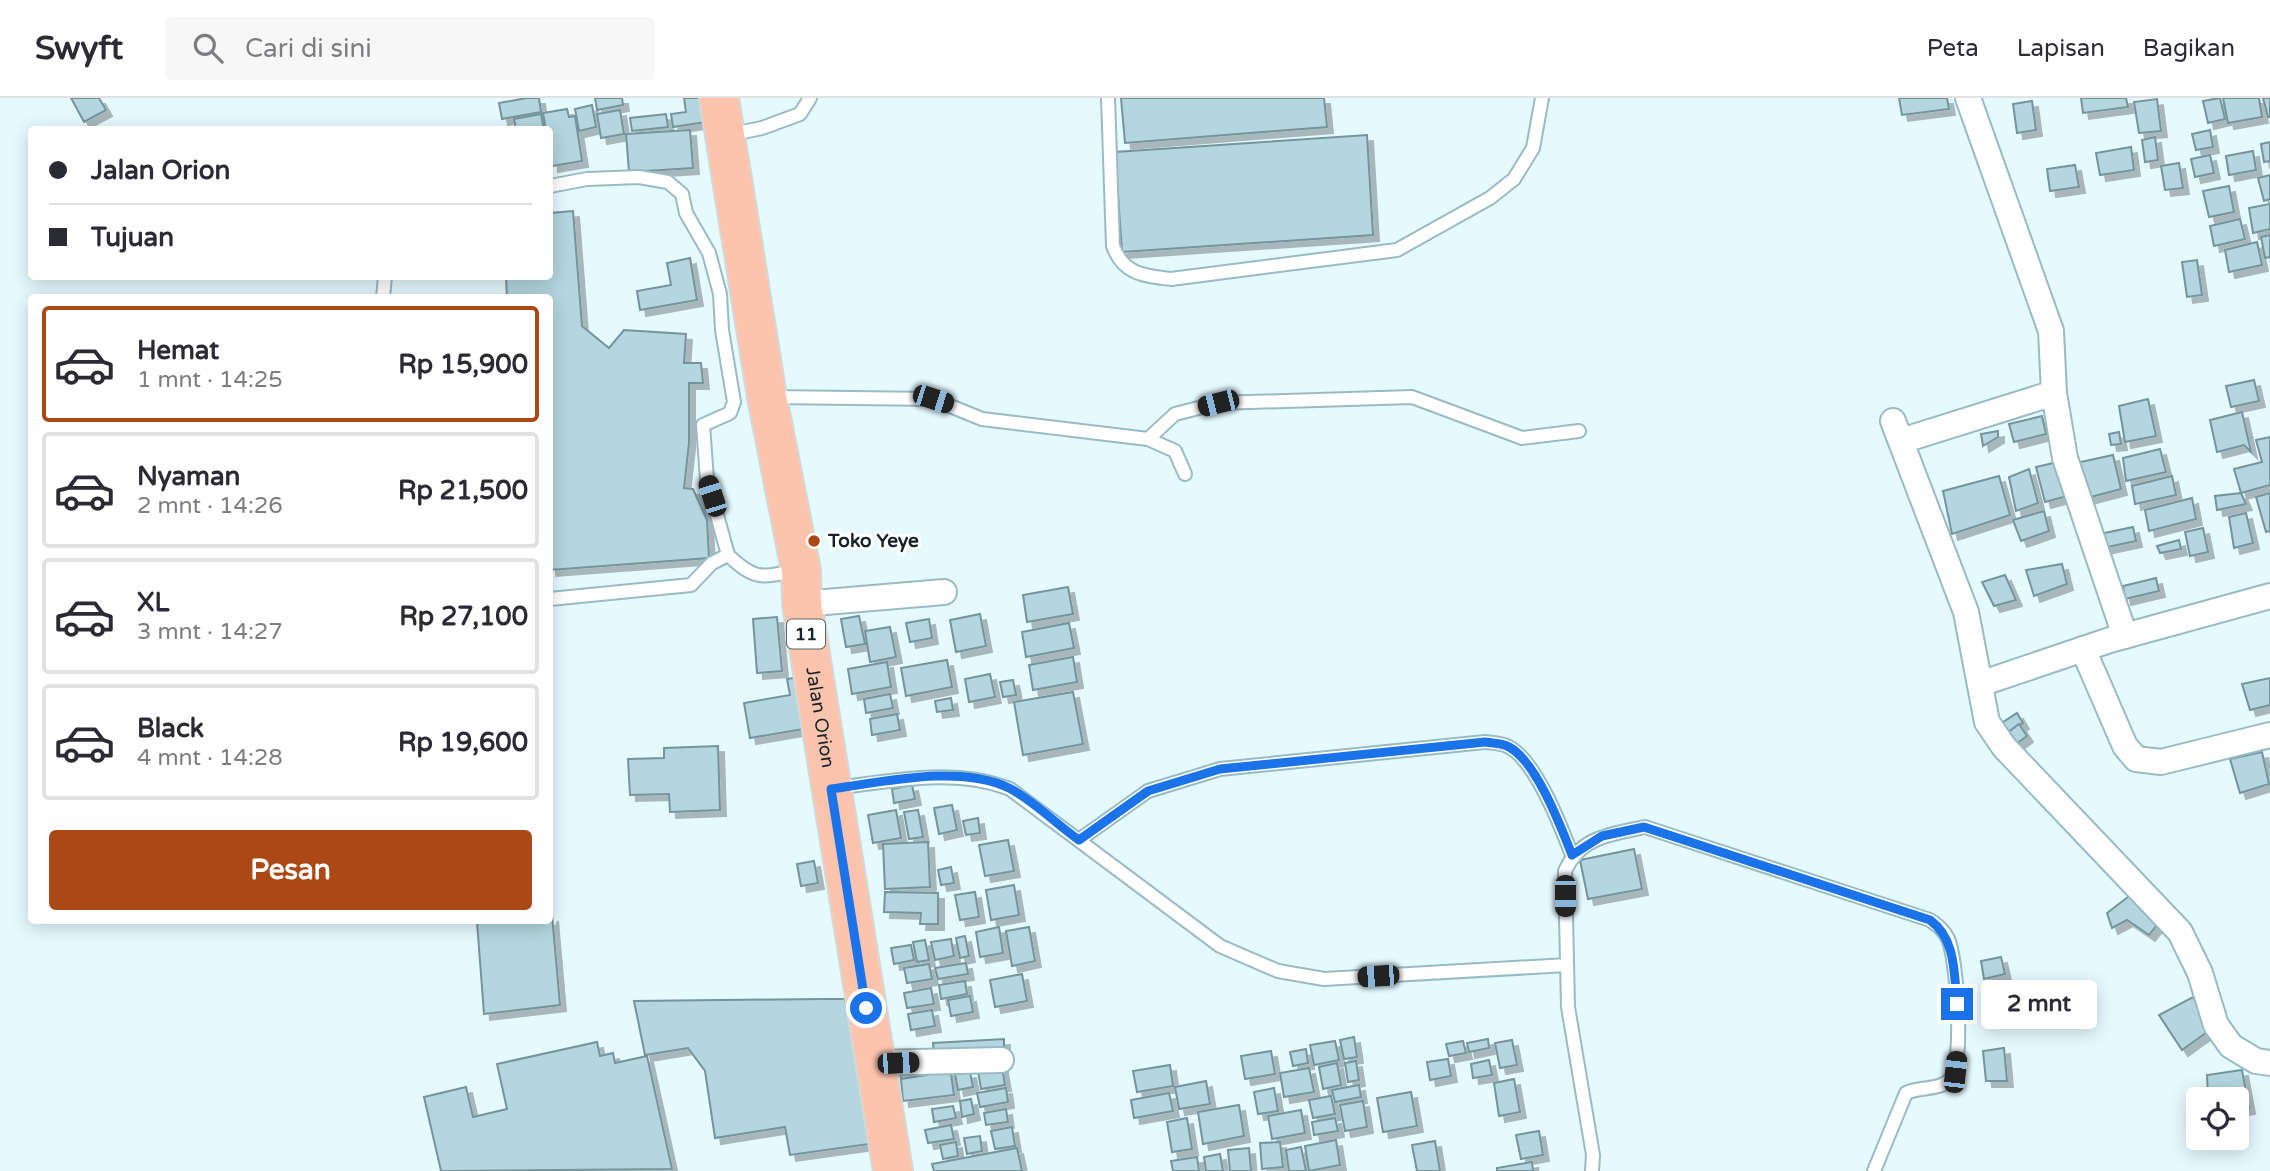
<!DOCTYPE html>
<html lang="id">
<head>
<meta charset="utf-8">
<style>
  :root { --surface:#fff; --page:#f7f7f7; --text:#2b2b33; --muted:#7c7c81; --line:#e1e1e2; --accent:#ac4815 }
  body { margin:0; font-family:"Varela Round",sans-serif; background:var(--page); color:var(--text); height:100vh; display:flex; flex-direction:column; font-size:26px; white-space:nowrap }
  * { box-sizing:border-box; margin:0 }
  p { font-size:23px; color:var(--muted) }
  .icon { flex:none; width:38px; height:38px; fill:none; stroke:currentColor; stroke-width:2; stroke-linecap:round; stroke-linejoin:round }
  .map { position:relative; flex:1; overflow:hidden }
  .drawer { position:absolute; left:28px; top:196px; width:525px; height:630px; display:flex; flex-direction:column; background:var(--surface); border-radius:7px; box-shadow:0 4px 18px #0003 }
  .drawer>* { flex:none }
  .top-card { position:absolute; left:28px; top:28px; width:525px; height:154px; border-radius:7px; box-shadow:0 4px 18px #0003; display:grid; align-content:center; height:154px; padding:0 21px; background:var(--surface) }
  .buttons { position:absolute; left:2186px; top:989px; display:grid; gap:14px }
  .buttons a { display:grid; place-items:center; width:63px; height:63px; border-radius:7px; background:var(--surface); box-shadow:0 4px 18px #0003; font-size:35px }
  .end { position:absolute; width:32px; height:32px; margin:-16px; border:9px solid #1a73e8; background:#fff; box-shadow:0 0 0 4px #fff }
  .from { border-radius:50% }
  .bubble { position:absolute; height:49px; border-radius:7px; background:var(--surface); box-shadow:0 4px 18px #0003; font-size:23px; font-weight:700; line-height:49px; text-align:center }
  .car { position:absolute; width:21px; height:42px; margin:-21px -10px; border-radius:9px; box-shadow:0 0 5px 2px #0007; background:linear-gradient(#222 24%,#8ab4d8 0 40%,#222 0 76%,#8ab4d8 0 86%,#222 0) }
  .top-card b { display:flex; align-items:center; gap:24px; height:66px; font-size:26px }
  .top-card b+b { border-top:2px solid var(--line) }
  .top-card i { width:18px; height:18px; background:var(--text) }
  ul { padding:12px 0 0; list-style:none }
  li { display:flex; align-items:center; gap:21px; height:116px; margin:0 14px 10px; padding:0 7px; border:4px solid var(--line); border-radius:7px }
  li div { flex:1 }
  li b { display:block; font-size:26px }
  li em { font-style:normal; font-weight:700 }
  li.current { border-color:var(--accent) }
  li>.icon { width:63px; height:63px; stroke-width:1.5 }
  .action { display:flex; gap:14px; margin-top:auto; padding:14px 21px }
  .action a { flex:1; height:80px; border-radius:7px; background:var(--accent); color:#fff; font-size:28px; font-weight:700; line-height:80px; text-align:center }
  header { display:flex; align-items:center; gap:42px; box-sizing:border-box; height:98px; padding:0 35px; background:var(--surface); border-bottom:2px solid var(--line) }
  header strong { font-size:33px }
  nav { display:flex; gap:38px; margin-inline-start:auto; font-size:24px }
  .search { width:490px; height:63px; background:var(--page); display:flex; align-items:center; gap:18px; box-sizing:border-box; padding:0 24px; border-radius:7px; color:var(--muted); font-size:26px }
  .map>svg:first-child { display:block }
  .building { fill:#b4d6df; stroke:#74949c; stroke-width:2; filter:url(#shadow) }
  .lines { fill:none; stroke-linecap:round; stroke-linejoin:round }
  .service-casing { stroke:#9abbc3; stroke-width:16 }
  .minor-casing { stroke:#9abbc3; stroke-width:28 }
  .trunk-casing { stroke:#d5d8d8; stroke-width:42 }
  .service { stroke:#fff; stroke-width:12 }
  .minor { stroke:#fff; stroke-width:24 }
  .trunk { stroke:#fcc4ac; stroke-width:38 }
  .route { stroke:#1a73e8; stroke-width:9 }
  .poi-dot { fill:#ac4815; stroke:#fff; stroke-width:2.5 }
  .labels { text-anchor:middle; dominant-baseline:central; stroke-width:6; stroke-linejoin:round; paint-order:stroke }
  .shield { fill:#fff; stroke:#5d6668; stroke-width:2 }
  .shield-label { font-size:18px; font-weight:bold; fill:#172427 }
  .poi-label { font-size:19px; font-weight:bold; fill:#172427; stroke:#fff; text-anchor:start }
  .street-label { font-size:19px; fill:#172427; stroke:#fff }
</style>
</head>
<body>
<header>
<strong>Swyft</strong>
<div class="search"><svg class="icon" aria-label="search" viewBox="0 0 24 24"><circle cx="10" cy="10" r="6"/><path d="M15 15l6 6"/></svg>Cari di sini</div>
<nav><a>Peta</a><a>Lapisan</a><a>Bagikan</a></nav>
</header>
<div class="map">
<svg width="2270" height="1073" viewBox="0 0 2270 1073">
  <defs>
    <filter id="shadow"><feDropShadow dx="6" dy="6" stdDeviation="0" flood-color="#0004"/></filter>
  </defs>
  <rect width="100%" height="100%" fill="#e5faff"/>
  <g class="building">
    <path d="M71 0H99L106 12 84 24Z"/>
    <path d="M527 0H539L541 14 502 21 499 5Z"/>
    <path d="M595 0H622L623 7 597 12Z"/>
    <path d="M684 0H703L706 24 673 29 671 16 686 14Z"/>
    <path d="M1121 0H1324L1327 29 1125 45Z"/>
    <path d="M1899 0H1947L1949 11 1902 17Z"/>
    <path d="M2081 0H2126L2128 9 2083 15Z"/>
    <path d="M2220 0 2225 21 2208 25 2203 3Z"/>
    <path d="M2223 0H2259L2262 19 2228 25Z"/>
    <path d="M2263 0H2270V19H2268Z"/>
    <path d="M2157 1 2161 33 2139 35 2134 4Z"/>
    <path d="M2032 3 2036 32 2017 35 2013 6Z"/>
    <path d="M592 7 596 29 579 33 575 11Z"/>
    <path d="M567 11 569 19 575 18 582 63 552 68 550 32H546L543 15Z"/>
    <path d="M620 12 624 36 601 40 597 16Z"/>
    <path d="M541 16 544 32H516L514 21Z"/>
    <path d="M666 16 668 29 632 33 630 20Z"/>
    <path d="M690 32 693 70 629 74 626 36Z"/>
    <path d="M2210 32 2213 49 2196 52 2192 36Z"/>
    <path d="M1367 37 1373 137 1122 154 1115 54Z"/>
    <path d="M2155 39 2158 62 2145 64 2142 42Z"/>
    <path d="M2270 44V63L2264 64 2261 46Z"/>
    <path d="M2131 49 2134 72 2100 77 2096 55Z"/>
    <path d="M2253 53 2256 72 2229 77 2226 58Z"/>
    <path d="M2210 57 2214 75 2195 79 2191 61Z"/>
    <path d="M2179 65 2183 90 2165 92 2161 68Z"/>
    <path d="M2075 67 2079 89 2050 93 2047 71Z"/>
    <path d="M2270 77V101L2264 103 2258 80Z"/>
    <path d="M2229 88 2234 114 2209 119 2203 93Z"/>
    <path d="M2270 106V131L2253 135 2249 110Z"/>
    <path d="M573 113 582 228 609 250 624 232 686 236 684 265H701L703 285H689V345L684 390 693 391 707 422 709 460 550 472V200H507L506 178H550V115Z"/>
    <path d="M2240 121 2245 141 2214 148 2210 128Z"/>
    <path d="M2270 137V159L2265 160 2261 139Z"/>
    <path d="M2257 144 2262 167 2229 174 2225 152Z"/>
    <path d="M690 160 697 202 640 212 637 193 671 187 667 165Z"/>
    <path d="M2197 162 2202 197 2187 199 2182 164Z"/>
    <path d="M2254 282 2259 303 2231 309 2226 288Z"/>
    <path d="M2148 301 2156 338 2125 344 2119 308Z"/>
    <path d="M2242 314 2251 354 2244 347 2217 354 2210 322Z"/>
    <path d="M2042 318 2046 336 2014 344 2009 326Z"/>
    <path d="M1998 333V339L1983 348 1981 336Z"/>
    <path d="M2119 334 2121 346 2111 347 2109 336Z"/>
    <path d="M2270 339V387L2241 395 2234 371 2262 364 2256 342Z"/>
    <path d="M2160 351 2166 374 2126 383 2123 360Z"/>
    <path d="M2113 357 2121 391 2083 401 2076 365Z"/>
    <path d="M2058 364 2067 398 2045 404 2036 369Z"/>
    <path d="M2029 371 2038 405 2016 413 2009 379Z"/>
    <path d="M1999 378 2010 417 1952 436 1943 393Z"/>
    <path d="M2172 378 2176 397 2135 406 2132 388Z"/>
    <path d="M2241 395 2246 406 2217 412 2215 398Z"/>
    <path d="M2270 395V433L2266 434 2256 399Z"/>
    <path d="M2192 400 2196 421 2149 433 2145 412Z"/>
    <path d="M2044 413 2049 433 2021 443 2013 422Z"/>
    <path d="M2246 415 2253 445 2234 450 2229 419Z"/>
    <path d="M2133 429 2136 443 2098 451 2095 437Z"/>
    <path d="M2203 430 2208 454 2190 458 2185 434Z"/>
    <path d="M2179 442 2181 451 2160 455 2157 448Z"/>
    <path d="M2062 466 2067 486 2034 498 2026 472Z"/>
    <path d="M2005 477 2016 502 1994 508 1982 484Z"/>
    <path d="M2156 480 2159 493 2125 501 2123 488Z"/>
    <path d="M1068 489 1073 516 1027 524 1023 497Z"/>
    <path d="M980 516 986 548 956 554 950 522Z"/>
    <path d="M859 518 865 546 846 549 841 521Z"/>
    <path d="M777 519 782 573 757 575 753 521Z"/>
    <path d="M929 521 932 540 910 544 906 525Z"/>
    <path d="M1069 525 1074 550 1026 559 1022 534Z"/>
    <path d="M890 529 896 559 870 564 865 533Z"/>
    <path d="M1073 559 1077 584 1033 592 1029 567Z"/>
    <path d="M947 562 952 589 906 598 901 570Z"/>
    <path d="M887 564 891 589 852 596 848 571Z"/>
    <path d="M990 576 995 599 969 604 965 581Z"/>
    <path d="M806 578 815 629 750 640 744 605 790 597 787 581Z"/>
    <path d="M2270 580V607L2250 612 2242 586Z"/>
    <path d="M1013 582 1016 597 1003 599 1000 584Z"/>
    <path d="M1073 594 1083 646 1023 657 1014 604Z"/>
    <path d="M890 596 893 610 866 615 864 601Z"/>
    <path d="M951 600 953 612 937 614 935 603Z"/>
    <path d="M2017 615 2023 625 2003 638 1997 628Z"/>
    <path d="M897 616 900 632 872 637 870 621Z"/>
    <path d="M2019 626 2027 638 2015 647 2003 638Z"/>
    <path d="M718 648 720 712 670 714 669 696 630 697 628 661 664 660V650Z"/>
    <path d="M2262 654 2269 686 2240 695 2230 661Z"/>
    <path d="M912 687 915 701 894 705 892 691Z"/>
    <path d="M952 707 957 732 939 736 934 710Z"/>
    <path d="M896 712 901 740 873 745 868 717Z"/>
    <path d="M918 712 923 739 909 741 904 714Z"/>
    <path d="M978 720 980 735 966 737 963 723Z"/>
    <path d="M1008 742 1014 773 985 778 979 747Z"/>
    <path d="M928 744 930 789 885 791 883 746Z"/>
    <path d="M1634 751 1642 791 1588 801 1580 762Z"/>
    <path d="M814 763 818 785 801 788 797 766Z"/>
    <path d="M951 769 954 785 941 787 938 772Z"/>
    <path d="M1014 787 1019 817 991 822 986 792Z"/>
    <path d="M885 794 938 795V826H920L921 815 884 814Z"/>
    <path d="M975 794 979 819 960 822 955 797Z"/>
    <path d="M2133 795 2160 823 2149 837 2127 822 2112 830 2107 815Z"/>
    <path d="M552 817 560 907 484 916 477 824 550 822Z"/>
    <path d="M999 829 1003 855 980 859 976 834Z"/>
    <path d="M1029 829 1035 863 1012 868 1006 833Z"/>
    <path d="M965 838 969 858 960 860 956 840Z"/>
    <path d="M951 841 954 858 935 862 931 844Z"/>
    <path d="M925 842 929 862 917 864 913 844Z"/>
    <path d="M911 847 914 862 894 866 891 850Z"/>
    <path d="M2001 859 2005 876 1984 881 1981 863Z"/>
    <path d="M966 865 968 876 938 881 935 870Z"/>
    <path d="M929 866 932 881 907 885 904 870Z"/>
    <path d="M1022 876 1027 903 995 909 990 882Z"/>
    <path d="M965 883 967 896 941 901 939 887Z"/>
    <path d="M931 890 934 906 907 910 904 895Z"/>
    <path d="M970 898 973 914 951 918 948 902Z"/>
    <path d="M2193 899 2210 932 2182 952 2159 917Z"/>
    <path d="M823 901H845L876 1045 790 1057 785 1029 715 1040 705 973 688 950 645 957 634 903Z"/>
    <path d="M932 912 935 928 911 932 908 916Z"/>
    <path d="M1354 939 1357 959 1344 961 1340 942Z"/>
    <path d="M1004 941V956L934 960 933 945Z"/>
    <path d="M1488 941 1489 950 1469 954 1467 945Z"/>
    <path d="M1512 942 1517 967 1500 970 1495 945Z"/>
    <path d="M1335 943 1339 962 1314 967 1310 947Z"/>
    <path d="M1463 943 1466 955 1449 958 1446 946Z"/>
    <path d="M597 944 600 958 613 955 615 965 647 958 672 1071 441 1073 424 999 466 989 473 1019 507 1011 497 966Z"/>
    <path d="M2004 950 2007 983H1986L1983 953Z"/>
    <path d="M1306 951 1308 965 1293 968 1290 954Z"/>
    <path d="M1271 953 1275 976 1245 981 1241 958Z"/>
    <path d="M1448 961 1451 978 1430 982 1427 964Z"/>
    <path d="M1489 962 1492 977 1473 980 1471 966Z"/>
    <path d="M1356 963 1359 982 1348 984 1345 965Z"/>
    <path d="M1337 965 1341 987 1323 991 1319 969Z"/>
    <path d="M926 967 927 977 901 981 900 970Z"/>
    <path d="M1170 967 1173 988 1137 994 1133 973Z"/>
    <path d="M950 968 954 997 903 1003 901 981 927 977 926 970Z"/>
    <path d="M1002 969 1005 987 981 991 978 973Z"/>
    <path d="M1309 970 1314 994 1284 999 1280 975Z"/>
    <path d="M2242 972 2249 1010 2236 1012V1001H2208L2207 977Z"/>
    <path d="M970 974 973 989 958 992 955 976Z"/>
    <path d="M1514 981 1520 1014 1499 1018 1494 985Z"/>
    <path d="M1206 983 1210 1006 1179 1011 1175 989Z"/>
    <path d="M1359 987 1361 999 1335 1004 1332 992Z"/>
    <path d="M1006 990 1008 1004 980 1009 977 995Z"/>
    <path d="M1274 990 1278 1013 1258 1016 1254 994Z"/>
    <path d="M1411 994 1417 1028 1383 1034 1377 1000Z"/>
    <path d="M1169 995 1173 1013 1134 1020 1131 1002Z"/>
    <path d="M1331 998 1335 1016 1313 1020 1309 1002Z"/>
    <path d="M971 1001 974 1016 962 1019 960 1003Z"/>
    <path d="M1363 1003 1367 1029 1345 1033 1340 1007Z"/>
    <path d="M1239 1007 1244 1038 1203 1046 1198 1014Z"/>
    <path d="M953 1008 956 1020 934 1024 932 1011Z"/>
    <path d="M1006 1011 1008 1024 986 1027 984 1015Z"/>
    <path d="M1301 1012 1305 1035 1272 1041 1268 1018Z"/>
    <path d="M1187 1020 1192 1051 1172 1054 1167 1024Z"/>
    <path d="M1335 1020 1338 1033 1314 1037 1312 1024Z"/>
    <path d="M951 1027 954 1041 928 1045 925 1032Z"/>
    <path d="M1012 1029 1015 1048 995 1051 991 1033Z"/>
    <path d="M1539 1033 1543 1057 1521 1061 1516 1037Z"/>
    <path d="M980 1038 982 1053 967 1056 964 1040Z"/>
    <path d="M1336 1042 1340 1067 1309 1073 1305 1048Z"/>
    <path d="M1435 1043 1440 1073H1417L1412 1047Z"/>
    <path d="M956 1044 958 1058 943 1061 940 1047Z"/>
    <path d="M1280 1044 1283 1069 1262 1071 1260 1045Z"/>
    <path d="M1301 1049 1306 1073H1289L1286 1052Z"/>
    <path d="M1017 1050 1022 1073H934L932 1066Z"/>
    <path d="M1249 1050 1251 1073H1230L1228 1052Z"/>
    <path d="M1220 1056 1223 1073H1206L1204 1059Z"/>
    <path d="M1197 1059 1199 1073H1173L1171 1063Z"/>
    <path d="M1532 1064 1533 1073H1497V1070Z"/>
  </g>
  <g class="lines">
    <g class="service-casing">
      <g id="service">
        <path d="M1108 0 1113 148C1123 176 1144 178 1171 181L1397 152 1490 100 1514 81 1533 50 1542 0"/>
        <path d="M728 37 762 30 800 16 810 0"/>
        <path d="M550 88 587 81 639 79 668 84 682 96 686 115 709 155 720 196 722 232 734 304 730 315 703 327 707 381 728 457"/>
        <path d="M383 200 385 178"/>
        <path d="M771 299 933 301 982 321 1148 341 1175 316 1218 305 1412 299 1522 340 1579 333"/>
        <path d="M1148 341 1175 353 1185 376"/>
        <path d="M550 501 691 487 712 465 728 457C756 484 763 479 798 472"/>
        <path d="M835 690C893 683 954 669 1010 691L1220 848 1278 873 1324 881 1567 867"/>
        <path d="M1079 742 1148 693 1220 671 1485 644C1492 645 1501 645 1507 648 1535 660 1561 729 1572 757"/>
        <path d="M1592 1073 1593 1057 1568 909 1565 773C1580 739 1611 736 1645 729L1930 822C1937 827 1944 832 1948 841 1957 860 1964 964 1951 980 1942 993 1920 988 1906 995L1874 1073"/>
      </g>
    </g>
    <g class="minor-casing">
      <g id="minor">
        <path d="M2054 295 2065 360 2125 538"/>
        <path d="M1893 323 1966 514 1987 624 2004 649 2180 834 2200 875 2216 927 2231 948 2256 963 2270 965"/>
        <path d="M1901 343 2054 295 2051 233 1968 0"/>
        <path d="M802 506 944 494"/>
        <path d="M2083 551 2125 648 2136 661 2161 664 2270 637"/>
        <path d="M1980 586 2110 542 2270 498"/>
        <path d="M874 965 1001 962"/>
      </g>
    </g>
    <g class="trunk-casing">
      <g id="trunk">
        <path id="s1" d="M719 0 767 299 801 472 802 506 893 1073"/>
      </g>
    </g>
    <use href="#service" class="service"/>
    <use href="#minor" class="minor"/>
    <use href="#trunk" class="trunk"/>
  </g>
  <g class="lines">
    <path class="route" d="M866 910 831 691C883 684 961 666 1009 690 1034 703 1056 726 1079 742L1148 693 1220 671 1485 644C1492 645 1501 645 1507 648 1535 660 1561 729 1572 757L1602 738 1644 729 1930 822C1956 841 1954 875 1957 906"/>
  </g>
  <circle class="poi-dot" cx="814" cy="443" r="7"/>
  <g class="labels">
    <rect class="shield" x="787" y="521.5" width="38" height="29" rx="5"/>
    <g class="shield-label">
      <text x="806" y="536">11</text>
    </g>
    <g class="poi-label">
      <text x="828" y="443">Toko Yeye</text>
    </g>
    <g class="street-label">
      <text stroke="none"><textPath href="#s1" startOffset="628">Jalan Orion</textPath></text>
    </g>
  </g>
</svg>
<div class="buttons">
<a><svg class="icon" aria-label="locate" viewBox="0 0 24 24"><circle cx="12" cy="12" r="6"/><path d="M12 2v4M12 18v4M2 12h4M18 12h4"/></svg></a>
</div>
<i class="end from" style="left:866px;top:910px"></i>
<i class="end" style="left:1957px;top:906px"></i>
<div class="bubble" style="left:1981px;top:882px;width:116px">2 mnt</div>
<i class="car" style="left:933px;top:301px;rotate:108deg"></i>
<i class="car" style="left:1218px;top:305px;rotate:256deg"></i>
<i class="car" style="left:712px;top:398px;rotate:342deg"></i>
<i class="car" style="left:1565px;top:798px;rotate:180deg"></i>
<i class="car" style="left:1378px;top:878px;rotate:266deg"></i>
<i class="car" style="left:898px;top:965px;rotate:88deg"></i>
<i class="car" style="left:1955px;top:974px;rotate:6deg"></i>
<div class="top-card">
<b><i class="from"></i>Jalan Orion</b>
<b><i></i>Tujuan</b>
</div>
<section class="drawer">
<ul>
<li class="current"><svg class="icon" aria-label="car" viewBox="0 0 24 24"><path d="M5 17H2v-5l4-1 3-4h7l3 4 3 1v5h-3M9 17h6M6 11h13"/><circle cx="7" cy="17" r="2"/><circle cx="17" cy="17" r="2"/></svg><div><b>Hemat</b><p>1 mnt · 14:25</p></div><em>Rp 15,900</em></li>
<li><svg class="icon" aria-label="car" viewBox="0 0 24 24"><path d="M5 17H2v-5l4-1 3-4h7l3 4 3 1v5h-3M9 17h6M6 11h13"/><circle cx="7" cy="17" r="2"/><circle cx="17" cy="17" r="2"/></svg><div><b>Nyaman</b><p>2 mnt · 14:26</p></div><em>Rp 21,500</em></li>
<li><svg class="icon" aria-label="car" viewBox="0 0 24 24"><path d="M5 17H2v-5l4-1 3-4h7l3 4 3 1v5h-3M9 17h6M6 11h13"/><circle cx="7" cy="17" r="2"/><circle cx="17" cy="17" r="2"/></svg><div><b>XL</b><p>3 mnt · 14:27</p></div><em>Rp 27,100</em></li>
<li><svg class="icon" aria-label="car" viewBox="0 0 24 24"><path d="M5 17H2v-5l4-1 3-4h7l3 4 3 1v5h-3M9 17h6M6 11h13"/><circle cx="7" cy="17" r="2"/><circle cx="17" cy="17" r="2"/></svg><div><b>Black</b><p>4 mnt · 14:28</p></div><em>Rp 19,600</em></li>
</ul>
<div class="action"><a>Pesan</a></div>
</section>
</div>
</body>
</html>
